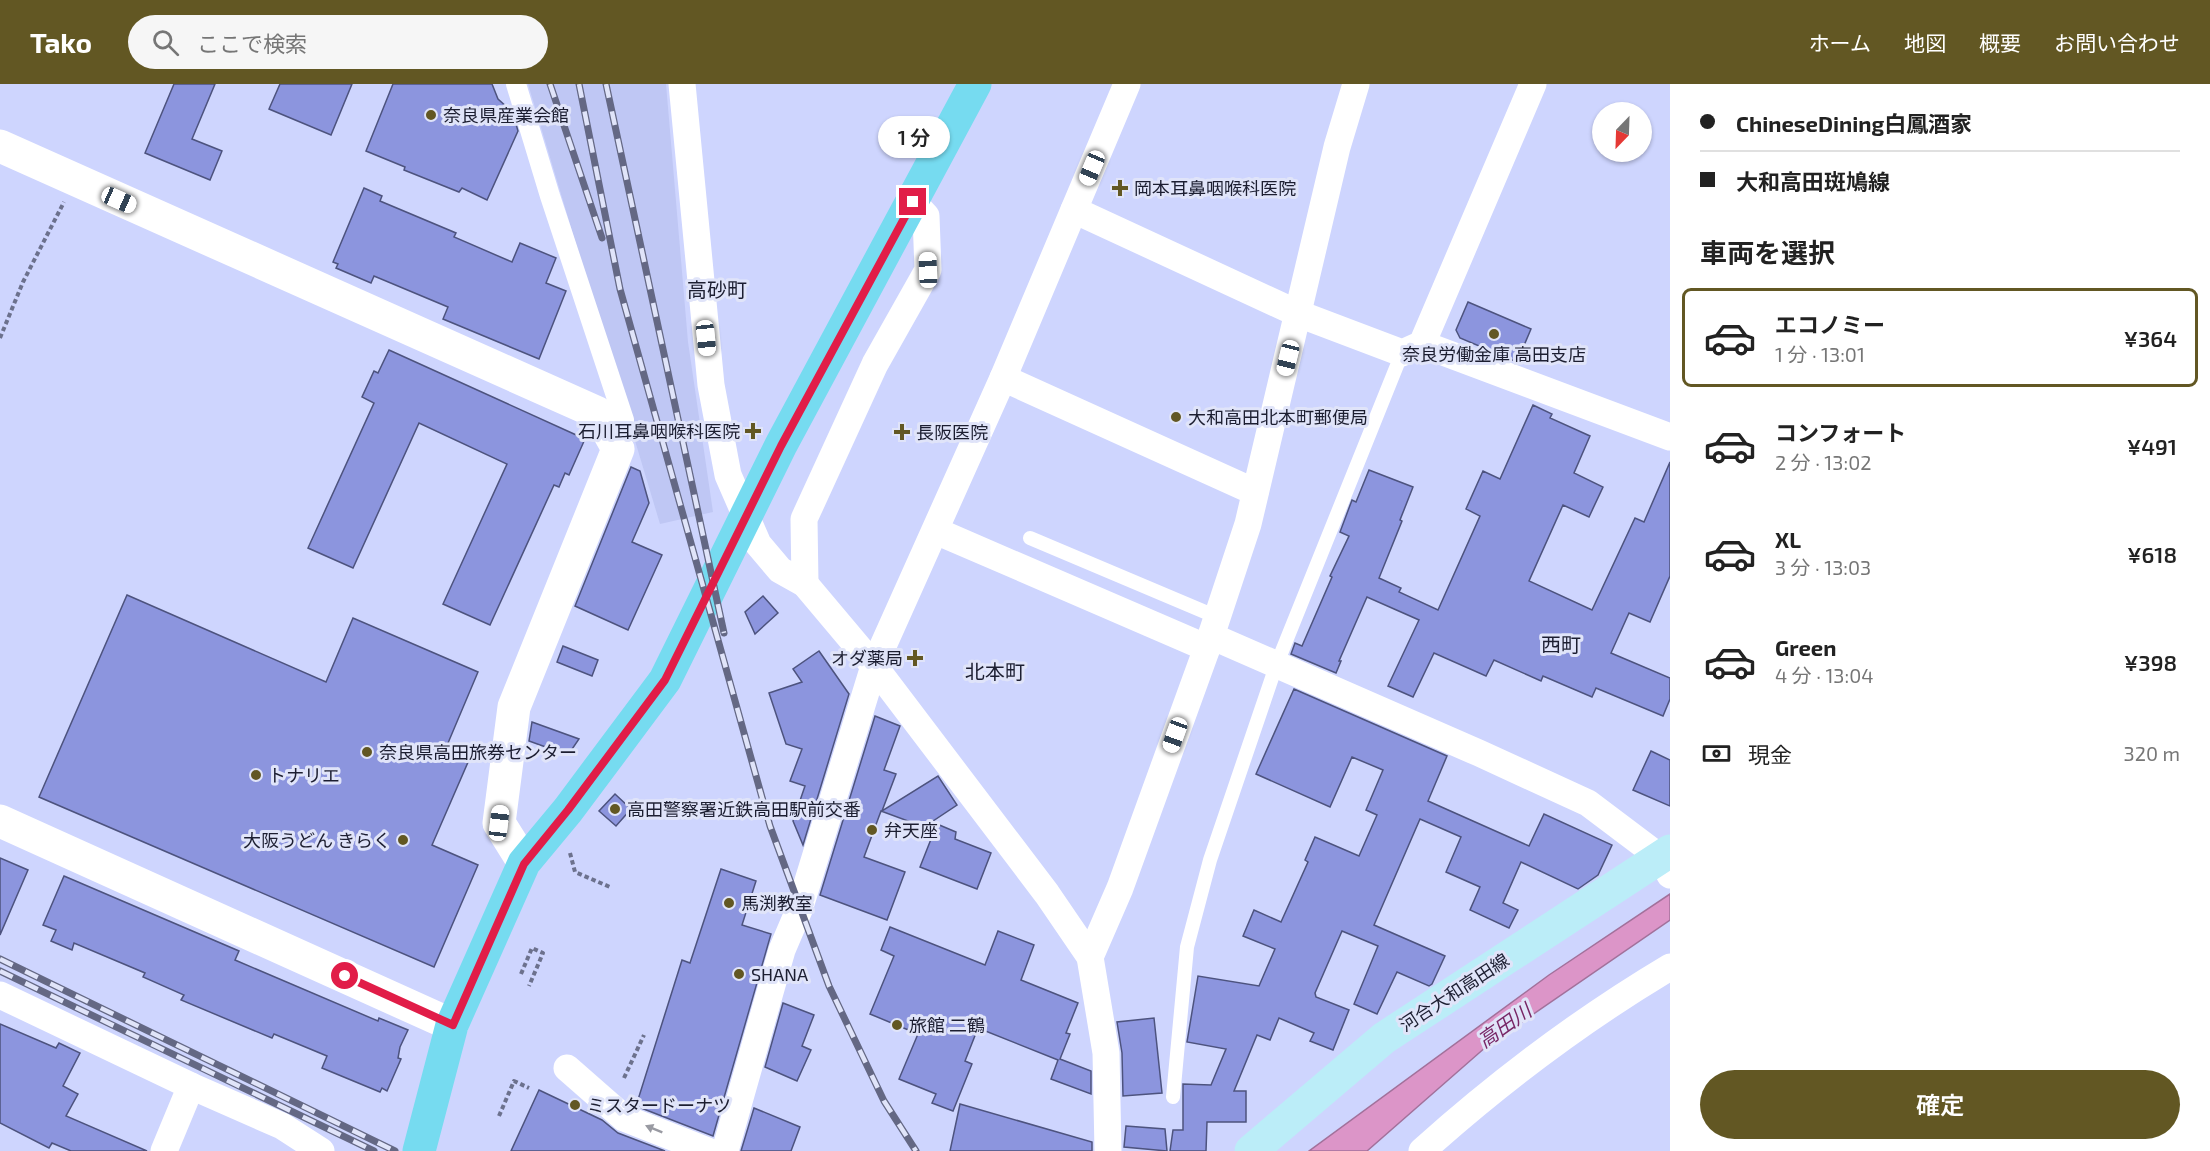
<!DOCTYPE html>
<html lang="ja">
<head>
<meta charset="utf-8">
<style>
  :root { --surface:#fff; --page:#f6f6f6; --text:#222; --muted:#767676; --line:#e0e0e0; --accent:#625723 }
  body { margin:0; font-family:"Exo 2","Noto Sans JP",sans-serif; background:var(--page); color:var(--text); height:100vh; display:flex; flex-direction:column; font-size:22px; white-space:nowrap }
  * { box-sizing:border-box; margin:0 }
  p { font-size:20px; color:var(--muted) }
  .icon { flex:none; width:33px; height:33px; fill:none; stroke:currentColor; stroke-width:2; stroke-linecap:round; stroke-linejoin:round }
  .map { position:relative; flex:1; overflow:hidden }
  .details { display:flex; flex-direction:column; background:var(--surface); width:540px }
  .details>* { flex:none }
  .top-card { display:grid; align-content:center; height:132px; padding:0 30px; background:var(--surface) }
  .needle { width:39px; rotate:203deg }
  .buttons { position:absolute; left:1592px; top:18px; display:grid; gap:12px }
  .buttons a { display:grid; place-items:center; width:60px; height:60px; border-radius:50%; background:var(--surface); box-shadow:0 2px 4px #0004; font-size:30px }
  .end { position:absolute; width:27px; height:27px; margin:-14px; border:8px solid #e11d48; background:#fff; box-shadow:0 0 0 3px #fff }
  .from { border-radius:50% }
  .bubble { position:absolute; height:42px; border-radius:21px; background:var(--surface); box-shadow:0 2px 4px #0004; font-size:20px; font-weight:600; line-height:42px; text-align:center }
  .car { position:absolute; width:18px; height:36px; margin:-18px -9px; border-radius:8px; box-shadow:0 0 4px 2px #0007; background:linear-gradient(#fff 24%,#345 0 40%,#fff 0 76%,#345 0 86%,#fff 0) }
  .top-card b { display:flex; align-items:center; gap:21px; height:57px; font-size:22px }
  .top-card b+b { border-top:2px solid var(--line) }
  .top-card i { width:15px; height:15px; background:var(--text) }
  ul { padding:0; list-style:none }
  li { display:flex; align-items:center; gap:18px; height:99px; margin:0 12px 9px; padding:0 18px; border:3px solid transparent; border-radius:9px }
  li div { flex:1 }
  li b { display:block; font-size:22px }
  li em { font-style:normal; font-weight:600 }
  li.selected { border-color:var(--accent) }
  li>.icon { width:54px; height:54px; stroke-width:1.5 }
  h2 { padding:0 30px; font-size:27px; line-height:72px }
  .pay { display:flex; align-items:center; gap:15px; height:66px; padding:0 30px; font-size:22px }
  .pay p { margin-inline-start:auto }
  .button { display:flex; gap:12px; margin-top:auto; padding:12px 30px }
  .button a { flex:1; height:69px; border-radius:36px; background:var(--accent); color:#fff; font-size:24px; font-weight:600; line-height:69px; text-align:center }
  header { display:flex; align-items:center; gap:36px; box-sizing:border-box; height:84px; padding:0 30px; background:var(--accent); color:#fff }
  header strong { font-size:28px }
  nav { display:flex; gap:33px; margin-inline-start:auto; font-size:21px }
  .search { width:420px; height:54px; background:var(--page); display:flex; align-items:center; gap:15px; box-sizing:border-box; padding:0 21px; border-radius:33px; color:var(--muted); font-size:22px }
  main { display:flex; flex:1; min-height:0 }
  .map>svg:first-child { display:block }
  .built { fill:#bfc7f4 }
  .water { fill:#dc95c8; stroke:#a2719b; stroke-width:1.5 }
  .building { fill:#8c95de; stroke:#4d537e; stroke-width:1.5 }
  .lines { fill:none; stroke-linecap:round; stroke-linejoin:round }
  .path { stroke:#6c718d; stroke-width:4; stroke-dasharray:4.5 3; stroke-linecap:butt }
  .service { stroke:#fff; stroke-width:14 }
  .pedestrian { stroke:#fff; stroke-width:20 }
  .minor { stroke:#fff; stroke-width:27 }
  .tertiary { stroke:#fff; stroke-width:33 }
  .secondary { stroke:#bbedf8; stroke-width:33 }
  .primary { stroke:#76dbf0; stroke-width:33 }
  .rail-casing { stroke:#646884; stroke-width:7 }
  .rail { stroke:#e0e4f9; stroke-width:4.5; stroke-dasharray:14; stroke-linecap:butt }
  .oneway { fill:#999aa2 }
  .route { stroke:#e11d48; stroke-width:8 }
  .poi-dot { fill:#625723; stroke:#e0e4f9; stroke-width:2 }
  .labels { text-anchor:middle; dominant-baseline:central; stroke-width:6; stroke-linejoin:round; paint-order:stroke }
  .poi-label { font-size:18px; fill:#1c1e31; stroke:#e0e4f9; text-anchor:start }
  .street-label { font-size:18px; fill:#1c1e31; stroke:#e0e4f9 }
  .neighbourhood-label { font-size:20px; fill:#1c1e31; stroke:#e0e4f9 }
  .water-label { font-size:20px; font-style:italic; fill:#782666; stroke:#e0e4f9 }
</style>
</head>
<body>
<header>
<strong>Tako</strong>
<div class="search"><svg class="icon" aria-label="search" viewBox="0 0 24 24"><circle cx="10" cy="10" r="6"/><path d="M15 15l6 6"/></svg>ここで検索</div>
<nav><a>ホーム</a><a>地図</a><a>概要</a><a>お問い合わせ</a></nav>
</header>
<main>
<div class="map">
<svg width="1670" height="1067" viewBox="0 0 1670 1067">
  <rect width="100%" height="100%" fill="#ced5fe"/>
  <path class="built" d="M528 0H666L688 258 713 428 660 440Z"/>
  <path class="water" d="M1670 810V836L1487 962 1367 1067H1309L1549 891Z"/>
  <g class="building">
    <path d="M174 0H215L192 55 222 67 210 96 145 69Z"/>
    <path d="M280 0H352L331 51 269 25Z"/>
    <path d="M393 0H492L498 15 509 25 503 36 516 40 518 47 487 116 462 104 459 108 404 86 405 83 366 67Z"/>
    <path d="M364 104 382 112 380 117 456 149 454 153 512 178 520 159 556 174 546 199 566 207 539 275 443 235 448 223 374 192 371 199 336 184 338 180 333 178Z"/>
    <path d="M1468 218 1531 245 1517 278 1460 254 1456 246Z"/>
    <path d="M389 266 585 355 569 391 565 389 559 403 554 401 490 541 443 520 507 380 419 339 353 484 308 464 374 319 362 313 374 287 378 289Z"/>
    <path d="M1533 321 1552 330 1550 334 1590 352 1574 389 1603 403 1589 433 1563 421 1529 497 1592 526 1635 434 1644 438 1670 378V492L1650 538 1629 529 1611 569 1670 594V615L1663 632 1596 604 1592 613 1543 592 1541 597 1494 576 1486 592 1434 569 1413 613 1388 602 1419 536 1367 513 1339 577H1341L1336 589 1291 570 1295 559 1302 562 1332 493 1330 492 1349 452 1340 448 1352 416 1356 418 1369 386 1413 403 1400 436 1402 437 1379 494 1401 504 1399 508 1438 526 1480 432 1466 425 1483 387 1500 395Z"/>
    <path d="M631 383 640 387 649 419 632 458 662 471 628 546 575 522Z"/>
    <path d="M127 511 326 598 353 534 478 588 448 659 472 669 432 761 478 781 434 883 39 713Z"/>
    <path d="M763 512 778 529 755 550 745 528Z"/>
    <path d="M563 562 598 576 592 592 557 578Z"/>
    <path d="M819 567 849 610 803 761 793 737 805 702 790 697 802 665 786 660 769 609 802 598 793 585Z"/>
    <path d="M1294 605 1447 672 1428 717 1529 762 1544 730 1612 761 1598 791 1578 805 1521 778 1503 819 1518 826 1509 844 1470 826 1480 803 1446 788 1461 753 1420 735 1374 841 1445 872 1432 900 1429 902 1397 888 1377 930 1354 920 1378 862 1342 847 1315 909 1316 913 1349 926 1333 966 1310 957 1314 949 1279 934 1270 956 1257 951 1234 1007H1246V1038H1207L1206 1067H1170L1173 1046H1183V1000L1211 1001 1226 965 1187 958 1198 892 1259 902 1275 865 1243 852 1254 826 1281 838 1308 778 1305 776 1315 753 1359 772 1377 731 1366 726 1383 686 1352 673 1330 723 1256 690Z"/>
    <path d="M875 632 900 642 884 686 896 690 882 727 938 692 957 721 924 743 881 727 864 773 905 788 887 836 820 811Z"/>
    <path d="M532 638 579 655 568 671 529 657Z"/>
    <path d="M1651 667 1670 676V722L1633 706Z"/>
    <path d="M615 710 631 725 616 742 599 727Z"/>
    <path d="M937 740 956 748 955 755 991 769 977 805 920 783Z"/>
    <path d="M0 774 28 786 0 851Z"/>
    <path d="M721 785 756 797 742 841 771 850 713 1052 636 1022 682 876 690 879Z"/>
    <path d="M64 792 239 867 235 876 378 937 379 934 408 946 400 963 398 974 401 975 387 1007 382 1004 380 1008 322 984 327 972 274 950 272 954 181 916 184 911 143 893 145 889 74 859 72 866 51 857 56 846 43 841Z"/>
    <path d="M890 843 985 881 998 847 1034 861 1021 896 1078 919 1066 949 1070 950 1060 975 1091 987V1010L1051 995 1058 976 978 944 965 977 972 980 953 1027 932 1019 936 1010 899 995 918 950 870 930 894 872 881 866Z"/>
    <path d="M783 919 814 931 802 962 811 966 797 997 765 983Z"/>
    <path d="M1154 934 1162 1009 1123 1012 1122 969 1117 938Z"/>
    <path d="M0 940 56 964 59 959 80 969 63 1002 78 1010 66 1032 147 1067H71L52 1059 49 1064 0 1039Z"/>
    <path d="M539 1006 602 1036 618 1049 665 1067H511Z"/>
    <path d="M960 1020 1092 1058V1067H950Z"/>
    <path d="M754 1024 800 1043 791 1067H741Z"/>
    <path d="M1126 1042 1165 1045 1167 1067 1124 1063Z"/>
  </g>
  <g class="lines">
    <g class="path">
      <path d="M0 254 23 198 64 118"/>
      <path d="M570 769 575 788 610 803"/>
      <path d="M521 890 532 864 543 869 529 902"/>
      <path d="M624 994 644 951"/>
      <path d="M499 1032 514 997 529 1004"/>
    </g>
    <g class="service">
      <path d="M1030 454 1217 533"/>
      <path d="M1173 1013 1187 863 1210 776 1276 582 1402 269"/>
    </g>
    <path class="pedestrian" d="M516 0 550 112 624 336 598 329"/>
    <g class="minor">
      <path d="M682 0 711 301 728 391 758 460 780 486 805 500 874 582 1047 810 1090 873 1106 969 1108 1067"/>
      <path d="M1074 126 1299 230 1402 269 1422 260 1533 0"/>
      <path d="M1422 260 1670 353"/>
      <path d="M1003 294 1255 408"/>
      <path d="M936 447 1207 564"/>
      <path d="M805 500 804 435 875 280 928 186 926 132 913 118"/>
      <path d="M1211 552 1479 669 1588 719 1661 774 1670 791"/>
      <path d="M1090 873 1120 804 1207 564 1248 440 1337 63 1356 0"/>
      <path d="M0 911 191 1002 282 1042 321 1067"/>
      <path d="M567 984 624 1034 708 1067"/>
      <path d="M164 1067 191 1002"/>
      <path d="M725 1067 782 866 799 826 874 582 1003 294 1127 0"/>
      <path d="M1422 1067C1499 998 1581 936 1670 883"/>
    </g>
    <g class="tertiary">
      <path d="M0 62 598 329 618 365 514 623 499 739 524 779"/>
      <path d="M0 737 452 941"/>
    </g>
    <path class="secondary" d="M1251 1067 1384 954 1670 767"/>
    <path class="primary" d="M419 1067 452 941 524 779 568 726 665 596 781 361 975 0"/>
    <g class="rail-casing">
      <g id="rail">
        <path d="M550 0 602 154"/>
        <path d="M579 0 620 205 770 742 829 902 884 1017 916 1067"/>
        <path d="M606 0 724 549"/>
        <path d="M0 875 395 1067"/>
        <path d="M0 887 374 1067"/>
      </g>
    </g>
    <use href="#rail" class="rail"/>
  </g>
  <defs><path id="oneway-solid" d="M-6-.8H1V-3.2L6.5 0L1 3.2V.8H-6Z" transform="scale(1.5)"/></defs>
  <use class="oneway" href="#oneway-solid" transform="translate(654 1045) rotate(-158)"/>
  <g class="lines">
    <path class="route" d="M345 892 453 941 524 780 568 726 665 596 781 362 913 118"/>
  </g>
  <g class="poi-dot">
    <circle cx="431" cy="31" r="6"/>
    <path d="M1117 95h6v6h6v6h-6v6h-6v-6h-6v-6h6z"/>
    <circle cx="1494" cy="250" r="6"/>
    <circle cx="1176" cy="333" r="6"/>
    <path d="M750 338h6v6h6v6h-6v6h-6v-6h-6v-6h6z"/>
    <path d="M899 339h6v6h6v6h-6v6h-6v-6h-6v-6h6z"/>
    <path d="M912 565h6v6h6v6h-6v6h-6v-6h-6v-6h6z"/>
    <circle cx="367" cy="668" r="6"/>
    <circle cx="256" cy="691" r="6"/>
    <circle cx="615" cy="725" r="6"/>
    <circle cx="872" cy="746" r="6"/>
    <circle cx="403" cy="756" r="6"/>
    <circle cx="729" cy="819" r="6"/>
    <circle cx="739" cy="890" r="6"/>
    <circle cx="897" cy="941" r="6"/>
    <circle cx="575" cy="1021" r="6"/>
  </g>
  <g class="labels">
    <g class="poi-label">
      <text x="443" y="31">奈良県産業会館</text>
      <text x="1134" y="104">岡本耳鼻咽喉科医院</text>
      <text x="1494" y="270" text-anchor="middle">奈良労働金庫 高田支店</text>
      <text x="1188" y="333">大和高田北本町郵便局</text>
      <text x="740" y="347" text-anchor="end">石川耳鼻咽喉科医院</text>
      <text x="916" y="348">長阪医院</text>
      <text x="903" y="574" text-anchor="end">オダ薬局</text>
      <text x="379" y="668">奈良県高田旅券センター</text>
      <text x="268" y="691">トナリエ</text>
      <text x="627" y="725">高田警察署近鉄高田駅前交番</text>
      <text x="884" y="746">弁天座</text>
      <text x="391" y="756" text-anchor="end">大阪うどん きらく</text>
      <text x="741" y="819">馬渕教室</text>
      <text x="751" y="890">SHANA</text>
      <text x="909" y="941">旅館 二鶴</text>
      <text x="587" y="1021">ミスタードーナツ</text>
    </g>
    <g class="street-label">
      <text transform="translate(1454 908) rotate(-33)">河合大和高田線</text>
    </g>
    <g class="neighbourhood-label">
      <text x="717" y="205">高砂町</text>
      <text x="1561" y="560">西町</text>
      <text x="995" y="587">北本町</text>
    </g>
    <g class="water-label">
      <text transform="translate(1504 941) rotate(-35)">高田川</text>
    </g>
  </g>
</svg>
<div class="buttons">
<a><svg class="needle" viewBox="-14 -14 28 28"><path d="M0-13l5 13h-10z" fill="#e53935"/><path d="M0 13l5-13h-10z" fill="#767676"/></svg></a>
</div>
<i class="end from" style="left:345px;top:892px"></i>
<i class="end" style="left:913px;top:118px"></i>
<div class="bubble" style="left:878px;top:32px;width:72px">1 分</div>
<i class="car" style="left:1092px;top:84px;rotate:203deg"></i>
<i class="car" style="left:119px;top:116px;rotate:114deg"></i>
<i class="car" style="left:928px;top:186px;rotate:358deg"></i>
<i class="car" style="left:706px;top:254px;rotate:174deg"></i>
<i class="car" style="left:1288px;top:274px;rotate:194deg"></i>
<i class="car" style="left:1175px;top:651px;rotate:200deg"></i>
<i class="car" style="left:499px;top:739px;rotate:7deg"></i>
</div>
<section class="details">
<div class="top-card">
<b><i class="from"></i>ChineseDining白鳳酒家</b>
<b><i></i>大和高田斑鳩線</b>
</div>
<h2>車両を選択</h2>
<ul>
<li class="selected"><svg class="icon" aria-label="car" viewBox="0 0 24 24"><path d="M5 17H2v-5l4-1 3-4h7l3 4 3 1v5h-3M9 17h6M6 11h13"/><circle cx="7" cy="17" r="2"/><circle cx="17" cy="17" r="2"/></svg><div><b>エコノミー</b><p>1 分 · 13:01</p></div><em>¥364</em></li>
<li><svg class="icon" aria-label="car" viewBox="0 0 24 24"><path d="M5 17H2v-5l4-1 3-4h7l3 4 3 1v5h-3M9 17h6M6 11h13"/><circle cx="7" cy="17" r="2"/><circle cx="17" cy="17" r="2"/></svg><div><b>コンフォート</b><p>2 分 · 13:02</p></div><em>¥491</em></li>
<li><svg class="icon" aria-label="car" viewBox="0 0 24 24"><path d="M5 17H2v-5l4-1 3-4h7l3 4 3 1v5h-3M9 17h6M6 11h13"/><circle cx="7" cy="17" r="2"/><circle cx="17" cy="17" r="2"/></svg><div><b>XL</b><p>3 分 · 13:03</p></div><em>¥618</em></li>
<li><svg class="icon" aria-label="car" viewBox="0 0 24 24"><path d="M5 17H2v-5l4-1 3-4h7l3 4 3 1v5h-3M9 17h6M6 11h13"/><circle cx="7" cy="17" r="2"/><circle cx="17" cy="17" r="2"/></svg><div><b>Green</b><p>4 分 · 13:04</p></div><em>¥398</em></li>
</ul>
<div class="pay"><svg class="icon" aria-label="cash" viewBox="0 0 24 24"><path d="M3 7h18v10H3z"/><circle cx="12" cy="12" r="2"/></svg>現金<p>320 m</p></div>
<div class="button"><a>確定</a></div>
</section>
</main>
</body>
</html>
